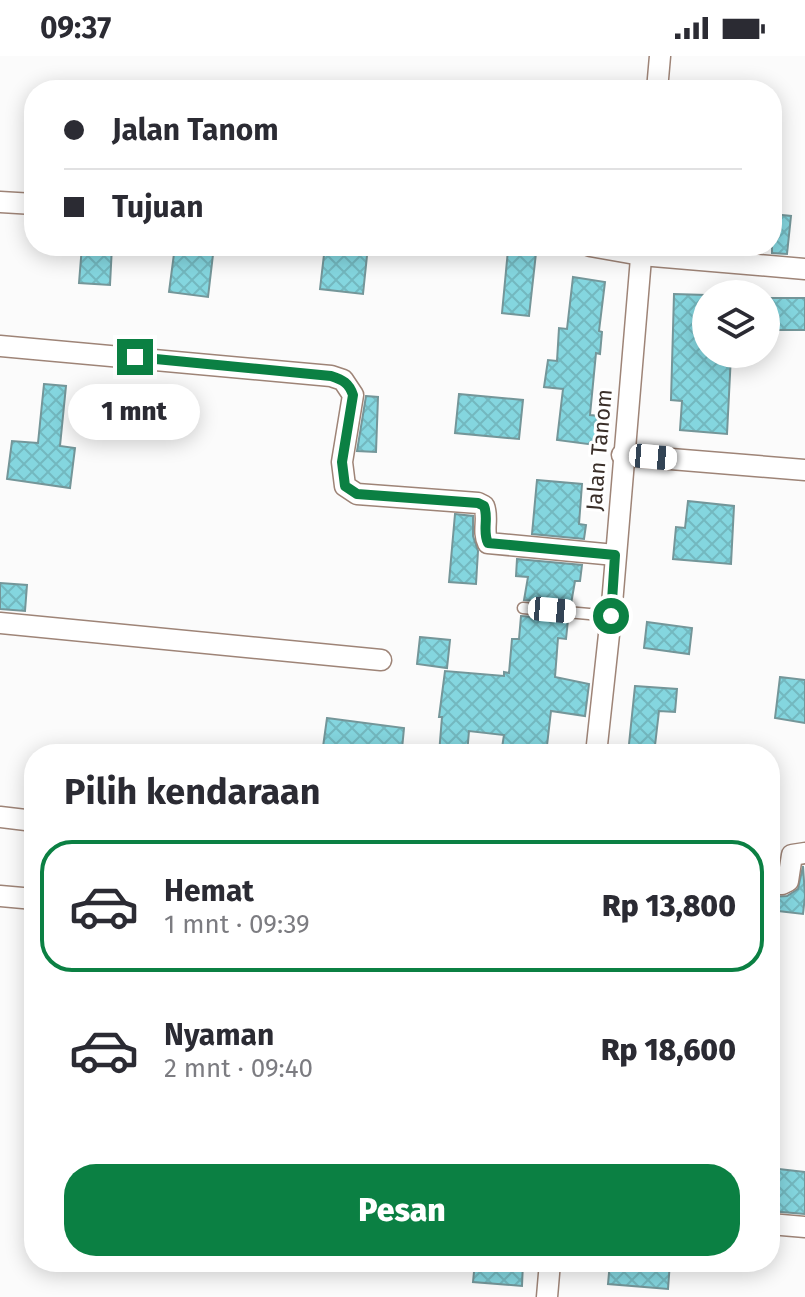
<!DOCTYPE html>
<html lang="id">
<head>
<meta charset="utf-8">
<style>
  :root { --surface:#fff; --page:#f2f2f3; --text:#2b2b33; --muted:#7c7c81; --line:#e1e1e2; --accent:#0b8043 }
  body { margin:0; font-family:"Fira Sans",sans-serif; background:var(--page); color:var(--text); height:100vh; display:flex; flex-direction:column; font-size:30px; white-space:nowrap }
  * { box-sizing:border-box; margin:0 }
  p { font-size:26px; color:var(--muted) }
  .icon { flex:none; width:44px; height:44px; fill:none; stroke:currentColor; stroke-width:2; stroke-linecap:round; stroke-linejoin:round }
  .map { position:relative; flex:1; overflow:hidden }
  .drawer { position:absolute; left:24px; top:688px; width:756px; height:528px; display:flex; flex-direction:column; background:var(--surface); border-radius:32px; box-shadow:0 4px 20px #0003 }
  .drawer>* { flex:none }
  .top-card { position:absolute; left:24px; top:24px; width:758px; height:176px; border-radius:32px; box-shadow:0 4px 20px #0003; display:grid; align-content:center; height:176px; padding:0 40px; background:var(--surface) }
  .controls { position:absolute; left:692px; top:224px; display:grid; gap:16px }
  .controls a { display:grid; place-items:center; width:88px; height:88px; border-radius:50%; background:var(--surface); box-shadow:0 4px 20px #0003; font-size:40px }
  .end { position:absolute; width:36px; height:36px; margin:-18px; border:10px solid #0b8043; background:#fff; box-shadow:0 0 0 4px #fff }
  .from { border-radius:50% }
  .bubble { position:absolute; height:56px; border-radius:28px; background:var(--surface); box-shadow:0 4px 20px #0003; font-size:26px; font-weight:800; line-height:56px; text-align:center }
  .car { position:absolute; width:24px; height:48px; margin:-24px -12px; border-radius:10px; box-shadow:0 0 6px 2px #0007; background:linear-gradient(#fff 24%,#345 0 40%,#fff 0 76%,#345 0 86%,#fff 0) }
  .top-card b { display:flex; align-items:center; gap:28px; height:76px; font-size:30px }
  .top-card b+b { border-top:2px solid var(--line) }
  .top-card i { width:20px; height:20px; background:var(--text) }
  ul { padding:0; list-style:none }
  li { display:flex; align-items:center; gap:24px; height:132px; margin:0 16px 12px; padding:0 24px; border:4px solid transparent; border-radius:32px }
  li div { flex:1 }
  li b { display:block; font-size:30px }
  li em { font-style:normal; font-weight:800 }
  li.on { border-color:var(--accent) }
  li>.icon { width:72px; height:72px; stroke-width:1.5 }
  h2 { padding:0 40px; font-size:36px; line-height:96px }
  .action { display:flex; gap:16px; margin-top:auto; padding:16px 40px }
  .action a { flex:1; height:92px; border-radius:32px; background:var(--accent); color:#fff; font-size:32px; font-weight:800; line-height:92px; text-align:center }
  .status { display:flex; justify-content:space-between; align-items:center; height:56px; padding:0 40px; background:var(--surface); direction:ltr }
  .status svg { height:22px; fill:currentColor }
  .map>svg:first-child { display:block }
  .building { fill:url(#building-cross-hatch); stroke:#749699; stroke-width:2 }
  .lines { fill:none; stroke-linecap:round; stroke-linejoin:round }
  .lane-casing { stroke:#9e8477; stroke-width:13 }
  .street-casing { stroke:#9e8477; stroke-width:23 }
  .lane { stroke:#fff; stroke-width:10 }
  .street { stroke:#fff; stroke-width:20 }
  .route { stroke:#0b8043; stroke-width:10 }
  .labels { text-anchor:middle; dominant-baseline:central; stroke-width:6; stroke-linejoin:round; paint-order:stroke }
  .street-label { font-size:22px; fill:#392e28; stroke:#fff }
</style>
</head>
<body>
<div class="status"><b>09:37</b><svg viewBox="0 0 49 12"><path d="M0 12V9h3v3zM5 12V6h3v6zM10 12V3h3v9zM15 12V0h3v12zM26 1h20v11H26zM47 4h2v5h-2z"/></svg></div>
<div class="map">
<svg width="805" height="1241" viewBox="0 0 805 1241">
  <defs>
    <pattern id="building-cross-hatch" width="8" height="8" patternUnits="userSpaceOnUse" patternTransform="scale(2)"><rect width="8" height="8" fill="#84d6df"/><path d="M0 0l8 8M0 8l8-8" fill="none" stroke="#73b8bf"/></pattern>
  </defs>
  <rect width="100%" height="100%" fill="#fbfbfb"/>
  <g class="building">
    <path d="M772 158 791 160 787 198 772 197Z"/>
    <path d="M82 190H112L110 229 79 227Z"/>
    <path d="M175 190H214L208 241 169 236Z"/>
    <path d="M325 190H368L363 238 320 233Z"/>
    <path d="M508 194 536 197 529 260 502 257Z"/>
    <path d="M573 221 605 226 599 275 602 276 600 298 596 297 590 359 599 360 595 389 557 384 563 333 544 331 548 304 557 305 559 272 567 273Z"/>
    <path d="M674 238 706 239V298L731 299 727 378 680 374 682 345 671 344Z"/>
    <rect x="766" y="242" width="39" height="32"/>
    <path d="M44 328 66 330 60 390 75 392 70 432 7 423 12 385 38 387Z"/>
    <path d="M459 338 523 344 519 383 455 377Z"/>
    <path d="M366 340 378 341 376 396 357 395Z"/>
    <path d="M537 424 582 428 579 468 586 469 584 483 532 478Z"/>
    <path d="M688 445 734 450 731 508 673 503 676 471 685 472Z"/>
    <path d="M455 458 473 460V480L478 495 476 528 449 526Z"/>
    <path d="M517 503 582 509 580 525H575L571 548 524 544 528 521 516 520Z"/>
    <path d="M0 527 27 529 25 555 0 553Z"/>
    <path d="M521 560 568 564 566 583 558 582 555 621 589 628 585 660 551 655 546 698H501L504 679 469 675 467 698H439L442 661H439L445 615 504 620V616L509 617 512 583H519Z"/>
    <path d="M647 566 692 572 689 598 644 592Z"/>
    <path d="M420 581 450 584 447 612 417 608Z"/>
    <path d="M780 621 805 624V667L775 662Z"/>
    <path d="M635 630 677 633 675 656 659 655 654 698H628Z"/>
    <path d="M327 662 404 672 402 693 393 692 392 698H322Z"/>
    <path d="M803 810 805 840 803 858 770 854V841L787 840 798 833Z"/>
    <path d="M770 1112 805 1116V1158L770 1155Z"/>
    <path d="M475 1206H523L522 1230 473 1226Z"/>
    <path d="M610 1206H670L668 1233 608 1228Z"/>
  </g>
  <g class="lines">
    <g class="lane-casing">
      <path id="lane" d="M523 552 611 560"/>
    </g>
    <g class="street-casing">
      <g id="street">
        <path d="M657 34 660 0"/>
        <path d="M0 146 34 148"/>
        <path d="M590 190 641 199 805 213"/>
        <path d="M0 290 331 320 343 324 353 339 342 406 345 430 357 438 478 447 484 450C489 462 482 475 488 487L615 499"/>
        <path d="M622 399 805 414"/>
        <path d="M0 567 381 604"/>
        <path d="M596 698 611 560 642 190"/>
        <path d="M0 761 34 765"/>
        <path d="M770 828H782L788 825 792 799 805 797"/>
        <path d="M0 840 34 843"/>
        <path d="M770 1168 805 1171"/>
        <path d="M547 1241 550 1206"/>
      </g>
    </g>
    <use href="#lane" class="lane"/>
    <use href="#street" class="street"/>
  </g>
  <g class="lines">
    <path class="route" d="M135 301 331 320C343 324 349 327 353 339L342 406 345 430 357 438 478 447 484 450C489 462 482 475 488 487L615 499 611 560"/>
  </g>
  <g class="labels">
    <g class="street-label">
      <text transform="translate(599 394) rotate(-85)">Jalan Tanom</text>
    </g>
  </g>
</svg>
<div class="controls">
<a><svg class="icon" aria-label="layers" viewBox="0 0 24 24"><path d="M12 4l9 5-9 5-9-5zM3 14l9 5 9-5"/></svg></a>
</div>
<i class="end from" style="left:611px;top:560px"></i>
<i class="end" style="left:135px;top:301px"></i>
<div class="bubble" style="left:68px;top:328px;width:132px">1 mnt</div>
<i class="car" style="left:653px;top:401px;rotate:95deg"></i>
<i class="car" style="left:552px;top:554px;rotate:95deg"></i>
<div class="top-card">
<b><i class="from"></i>Jalan Tanom</b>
<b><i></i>Tujuan</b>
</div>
<section class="drawer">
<h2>Pilih kendaraan</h2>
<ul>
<li class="on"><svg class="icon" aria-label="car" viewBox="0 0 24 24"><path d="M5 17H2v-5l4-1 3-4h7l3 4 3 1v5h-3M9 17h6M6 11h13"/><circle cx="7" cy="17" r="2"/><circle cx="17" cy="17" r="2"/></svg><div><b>Hemat</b><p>1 mnt · 09:39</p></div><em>Rp 13,800</em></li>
<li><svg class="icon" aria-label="car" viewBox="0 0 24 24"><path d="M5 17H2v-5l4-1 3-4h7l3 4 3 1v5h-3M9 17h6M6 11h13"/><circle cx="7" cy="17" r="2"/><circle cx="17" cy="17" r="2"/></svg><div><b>Nyaman</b><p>2 mnt · 09:40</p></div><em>Rp 18,600</em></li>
</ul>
<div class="action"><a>Pesan</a></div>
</section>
</div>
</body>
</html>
